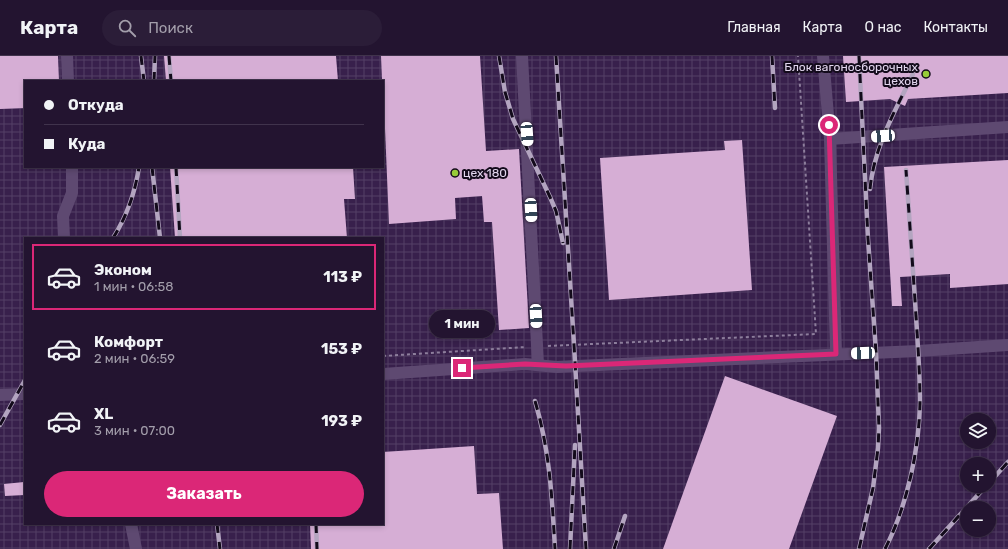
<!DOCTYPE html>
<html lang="ru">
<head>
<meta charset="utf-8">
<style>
  :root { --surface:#231430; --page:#2b1d38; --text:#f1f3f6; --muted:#a39eab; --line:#40334c; --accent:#db2777 }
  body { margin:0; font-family:Rubik,sans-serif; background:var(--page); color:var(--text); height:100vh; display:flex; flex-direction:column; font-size:15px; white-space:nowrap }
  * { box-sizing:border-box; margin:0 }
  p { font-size:13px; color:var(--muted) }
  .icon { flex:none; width:22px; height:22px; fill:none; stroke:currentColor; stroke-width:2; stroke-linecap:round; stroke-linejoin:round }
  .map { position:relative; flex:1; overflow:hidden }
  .details { position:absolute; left:24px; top:181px; width:360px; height:288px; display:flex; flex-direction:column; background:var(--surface); border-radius:0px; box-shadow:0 2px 6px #0003,0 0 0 1px var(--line) }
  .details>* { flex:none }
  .hud { position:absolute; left:24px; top:24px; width:360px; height:88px; border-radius:0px; box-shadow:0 2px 6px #0003,0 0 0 1px var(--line); display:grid; align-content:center; height:88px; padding:0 20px; background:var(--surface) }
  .fabs { position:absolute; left:960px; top:357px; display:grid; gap:8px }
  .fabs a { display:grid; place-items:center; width:36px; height:36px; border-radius:50%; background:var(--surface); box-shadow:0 2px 6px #0003,0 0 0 1px var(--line); font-size:20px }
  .end { position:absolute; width:18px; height:18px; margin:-9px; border:5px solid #db2777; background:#fff; box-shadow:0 0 0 2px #fff }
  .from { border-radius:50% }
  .bubble { position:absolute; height:28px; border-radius:14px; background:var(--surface); box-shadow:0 2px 6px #0003,0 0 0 1px var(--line); font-size:13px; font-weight:700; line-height:28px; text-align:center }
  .car { position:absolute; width:12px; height:24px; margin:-12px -6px; border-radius:5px; box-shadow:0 0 3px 1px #0007; background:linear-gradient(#fff 24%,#345 0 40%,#fff 0 76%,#345 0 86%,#fff 0) }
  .hud b { display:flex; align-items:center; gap:14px; height:38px; font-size:15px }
  .hud b+b { border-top:1px solid var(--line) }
  .hud i { width:10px; height:10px; background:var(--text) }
  ul { padding:7px 0 0; list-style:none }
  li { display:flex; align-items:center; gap:12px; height:66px; margin:0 8px 6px; padding:0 12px; border:2px solid transparent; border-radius:0px }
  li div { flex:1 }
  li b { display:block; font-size:15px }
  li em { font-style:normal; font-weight:700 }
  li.active { border-color:var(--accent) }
  li>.icon { width:36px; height:36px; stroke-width:1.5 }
  .button { display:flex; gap:8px; margin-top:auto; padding:8px 20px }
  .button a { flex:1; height:46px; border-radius:24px; background:var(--accent); color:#fff; font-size:16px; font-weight:700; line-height:46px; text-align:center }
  header { display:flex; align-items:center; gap:24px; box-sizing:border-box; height:56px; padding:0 20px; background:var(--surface); border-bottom:1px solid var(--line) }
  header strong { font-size:19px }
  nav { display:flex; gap:22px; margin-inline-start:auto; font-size:14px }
  .search { width:280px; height:36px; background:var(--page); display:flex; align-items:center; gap:10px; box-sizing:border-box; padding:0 14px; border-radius:22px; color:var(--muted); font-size:15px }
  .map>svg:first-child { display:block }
  .industrial { fill:url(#industrial-grid); fill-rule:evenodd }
  .building { fill:#d6aed5 }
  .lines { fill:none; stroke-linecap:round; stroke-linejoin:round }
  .path { stroke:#8d7e9c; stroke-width:2; stroke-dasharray:3 3; stroke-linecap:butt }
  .minor { stroke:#5e4971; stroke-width:12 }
  .rail-casing { stroke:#b3a5c0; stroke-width:4.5 }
  .rail { stroke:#130b1b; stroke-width:3; stroke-dasharray:9; stroke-linecap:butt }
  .route { stroke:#db2777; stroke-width:5 }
  .poi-dot { fill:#97cc38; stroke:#130b1b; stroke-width:1.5 }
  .labels { text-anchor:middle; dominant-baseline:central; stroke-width:4; stroke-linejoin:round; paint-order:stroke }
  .poi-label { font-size:12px; fill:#e2d6ee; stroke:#130b1b; text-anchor:end }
</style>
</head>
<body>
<header>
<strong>Карта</strong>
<div class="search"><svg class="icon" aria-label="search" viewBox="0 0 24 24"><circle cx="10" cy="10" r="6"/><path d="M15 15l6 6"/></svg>Поиск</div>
<nav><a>Главная</a><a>Карта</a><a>О нас</a><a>Контакты</a></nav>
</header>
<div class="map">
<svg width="1008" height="493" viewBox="0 0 1008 493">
  <defs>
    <pattern id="industrial-grid" width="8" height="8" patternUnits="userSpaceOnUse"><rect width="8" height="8" fill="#38204c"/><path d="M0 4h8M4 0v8" fill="none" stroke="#544066"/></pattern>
  </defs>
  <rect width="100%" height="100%" fill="#2f1b40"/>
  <path class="industrial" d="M0 0H1008V493H0ZM25 25H383V111H25ZM25 182H383V468H25ZM967 364H989V386H967ZM967 408H989V430H967ZM967 452H989V474H967Z"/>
  <g class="building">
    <path d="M0 0H58L59 25H25V52L0 53Z"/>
    <path d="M164 0H336L338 25H166Z"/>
    <path d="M381 0H480L486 95 519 93 529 272 499 274 492 166H484L482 140 455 142 456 163 389 168 383 25H382Z"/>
    <path d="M843 0H1008V37L908 43 905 50 890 43 846 46Z"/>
    <path d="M742 84 752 234 609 244 600 102 725 94 724 85Z"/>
    <path d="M1008 104V228L950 232V218L900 221 902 250H892L884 111Z"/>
    <path d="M170 111H353L355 143H344L347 182H175Z"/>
    <path d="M725 320 837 360 789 493H663Z"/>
    <path d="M474 390 477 438 499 437 503 493H311L310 468H383V396Z"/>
    <path d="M24 426 25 439 5 440 4 428Z"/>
  </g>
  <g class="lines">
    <g class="path">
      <path d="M548 290 816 278 798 0"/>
      <path d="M383 300 526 291"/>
    </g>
    <g class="minor">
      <path d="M67 0 68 25"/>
      <path d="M522 0 538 308"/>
      <path d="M823 0 830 83 836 298"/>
      <path d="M830 83 1008 71"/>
      <path d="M64 182 63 160 72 137V111"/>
      <path d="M383 318 525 308 557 311 576 310 918 295 1008 289"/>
      <path d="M0 339 25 338"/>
      <path d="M131 468 136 493"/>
    </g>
    <g class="rail-casing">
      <g id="rail">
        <path d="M141 0 144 25"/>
        <path d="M169 0 171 25"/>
        <path d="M499 0 505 36 513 63 550 141 556 155 563 187"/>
        <path d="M556 0 574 289 586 493"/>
        <path d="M772 0 775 52"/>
        <path d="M859 0 868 183 876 296 879 372 878 392 873 432 859 493"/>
        <path d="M154 25 155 0"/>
        <path d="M152 111 160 182"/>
        <path d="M176 111 180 182"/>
        <path d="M870 133C874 91 895 55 913 18"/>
        <path d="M113 182C127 160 135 137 139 111"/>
        <path d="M535 345C550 396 552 441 555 493"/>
        <path d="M0 369 25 324"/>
        <path d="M989 427 1008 406"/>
        <path d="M217 468 220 493"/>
        <path d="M316 468 317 493"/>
        <path d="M570 493 575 389"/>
        <path d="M614 493 625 460"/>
        <path d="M885 493C907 450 919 395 920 347 920 313 917 278 915 244 912 201 909 157 906 114"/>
        <path d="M929 493 986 430"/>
      </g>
    </g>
    <use href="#rail" class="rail"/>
  </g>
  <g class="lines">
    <path class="route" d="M462 312 525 308 566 310 836 298 829 69"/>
  </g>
  <g class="poi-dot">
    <circle cx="926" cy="18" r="4"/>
    <circle cx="455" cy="117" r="4"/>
  </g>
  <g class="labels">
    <g class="poi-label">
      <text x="918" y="11">Блок вагоносборочных<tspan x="918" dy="14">цехов</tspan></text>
      <text x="463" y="117" text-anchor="start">цех 180</text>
    </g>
  </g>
</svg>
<div class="fabs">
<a><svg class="icon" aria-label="layers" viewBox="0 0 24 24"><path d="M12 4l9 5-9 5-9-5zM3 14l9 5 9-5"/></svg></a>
<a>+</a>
<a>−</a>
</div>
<i class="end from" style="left:829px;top:69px"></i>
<i class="end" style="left:462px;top:312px"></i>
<div class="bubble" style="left:429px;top:254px;width:66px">1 мин</div>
<i class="car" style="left:527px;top:78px;rotate:176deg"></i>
<i class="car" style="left:883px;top:80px;rotate:266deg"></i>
<i class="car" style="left:531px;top:154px;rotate:177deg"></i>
<i class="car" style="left:536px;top:260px;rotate:177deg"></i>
<i class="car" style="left:863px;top:297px;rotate:268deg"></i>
<div class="hud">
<b><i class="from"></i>Откуда</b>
<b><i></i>Куда</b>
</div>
<section class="details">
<ul>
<li class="active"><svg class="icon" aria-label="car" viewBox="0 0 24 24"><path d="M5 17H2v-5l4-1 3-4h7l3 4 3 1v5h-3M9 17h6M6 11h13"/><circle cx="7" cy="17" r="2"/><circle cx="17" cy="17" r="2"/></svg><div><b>Эконом</b><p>1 мин · 06:58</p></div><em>113 ₽</em></li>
<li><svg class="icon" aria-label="car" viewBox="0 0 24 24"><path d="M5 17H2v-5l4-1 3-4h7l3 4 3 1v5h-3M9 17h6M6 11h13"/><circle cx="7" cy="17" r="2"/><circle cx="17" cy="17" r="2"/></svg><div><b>Комфорт</b><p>2 мин · 06:59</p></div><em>153 ₽</em></li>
<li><svg class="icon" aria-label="car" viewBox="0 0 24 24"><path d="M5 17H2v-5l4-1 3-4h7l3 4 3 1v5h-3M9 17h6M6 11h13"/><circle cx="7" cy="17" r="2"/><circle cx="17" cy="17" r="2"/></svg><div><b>XL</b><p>3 мин · 07:00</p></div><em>193 ₽</em></li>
</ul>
<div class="button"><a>Заказать</a></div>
</section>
</div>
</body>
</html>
